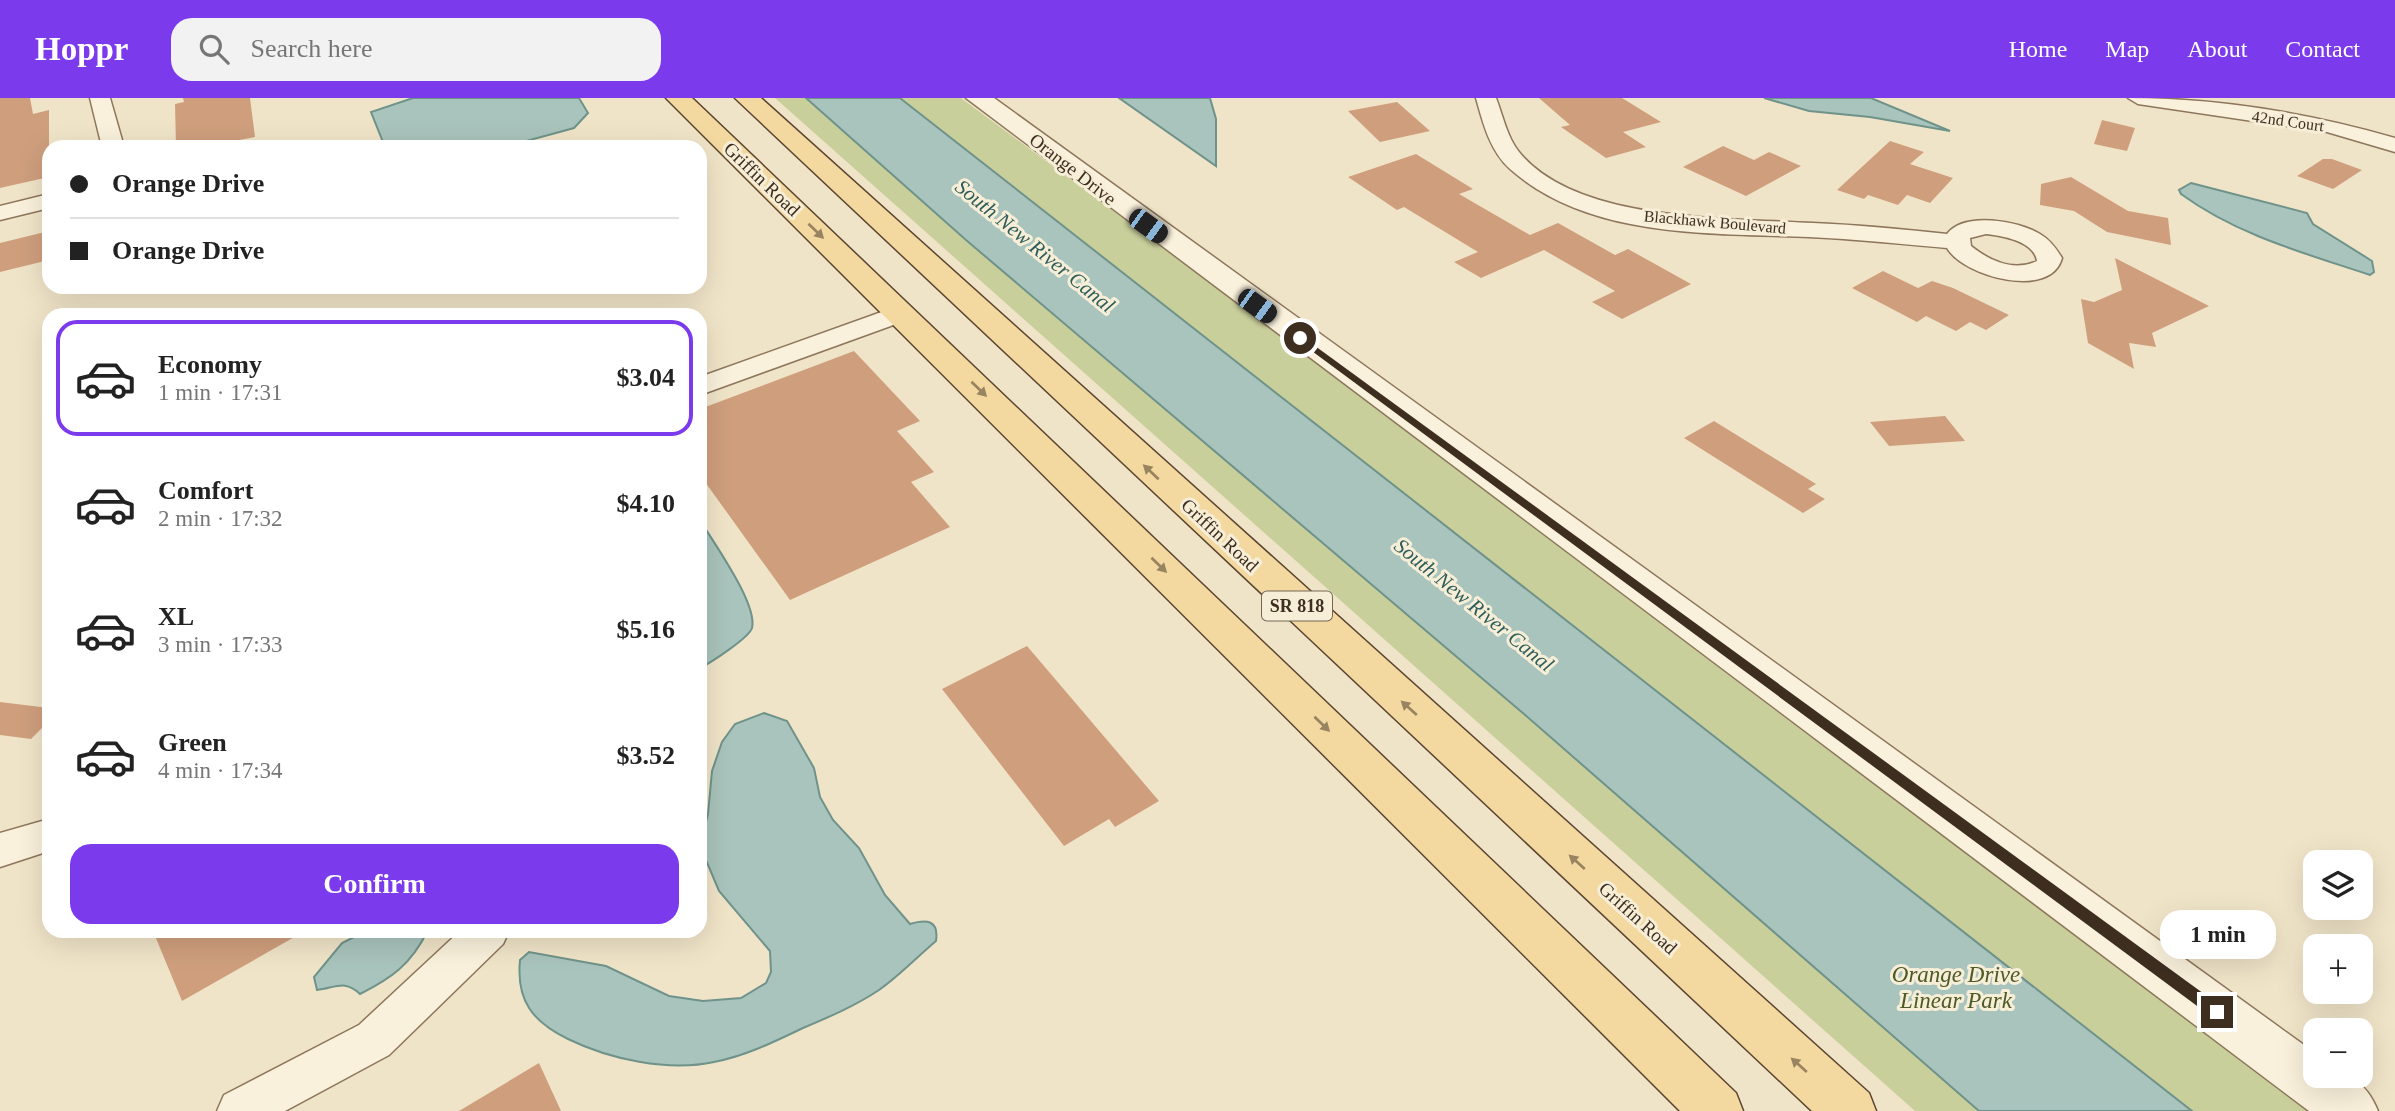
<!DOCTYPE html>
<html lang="en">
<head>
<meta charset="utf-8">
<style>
  :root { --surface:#fff; --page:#f2f2f2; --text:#222; --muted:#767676; --line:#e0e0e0; --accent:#7c3aed }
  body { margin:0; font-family:"Times New Roman",serif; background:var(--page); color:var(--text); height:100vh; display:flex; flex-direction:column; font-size:26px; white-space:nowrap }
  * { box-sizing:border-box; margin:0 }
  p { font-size:23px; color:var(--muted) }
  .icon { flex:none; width:38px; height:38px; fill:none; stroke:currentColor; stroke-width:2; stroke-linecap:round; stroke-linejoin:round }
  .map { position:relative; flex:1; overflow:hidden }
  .details { position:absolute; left:42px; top:210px; width:665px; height:630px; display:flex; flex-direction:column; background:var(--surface); border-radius:21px; box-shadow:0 7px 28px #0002 }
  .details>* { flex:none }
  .hud { position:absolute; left:42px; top:42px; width:665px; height:154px; border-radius:21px; box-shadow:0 7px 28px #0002; display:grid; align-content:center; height:154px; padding:0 28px; background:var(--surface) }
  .fabs { position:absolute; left:2303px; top:752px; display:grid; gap:14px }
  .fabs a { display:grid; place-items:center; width:70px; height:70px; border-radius:14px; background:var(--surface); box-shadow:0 7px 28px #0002; font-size:35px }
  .end { position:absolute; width:32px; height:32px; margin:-16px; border:9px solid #3d2e20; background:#fff; box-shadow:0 0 0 4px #fff }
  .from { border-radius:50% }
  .bubble { position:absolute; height:49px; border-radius:21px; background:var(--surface); box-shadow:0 7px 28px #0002; font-size:23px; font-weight:600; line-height:49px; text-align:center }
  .car { position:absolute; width:21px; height:42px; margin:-21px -10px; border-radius:9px; box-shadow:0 0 5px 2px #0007; background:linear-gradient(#222 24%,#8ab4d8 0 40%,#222 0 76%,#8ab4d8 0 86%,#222 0) }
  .hud b { display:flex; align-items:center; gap:24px; height:66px; font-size:26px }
  .hud b+b { border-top:2px solid var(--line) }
  .hud i { width:18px; height:18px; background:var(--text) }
  ul { padding:12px 0 0; list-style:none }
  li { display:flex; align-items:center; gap:21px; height:116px; margin:0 14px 10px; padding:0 14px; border:4px solid transparent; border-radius:21px }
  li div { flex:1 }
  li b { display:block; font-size:26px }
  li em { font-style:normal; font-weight:600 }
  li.selected { border-color:var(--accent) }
  li>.icon { width:63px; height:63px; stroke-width:1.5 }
  .cta { display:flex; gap:14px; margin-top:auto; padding:14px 28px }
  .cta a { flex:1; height:80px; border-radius:21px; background:var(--accent); color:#fff; font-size:28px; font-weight:600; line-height:80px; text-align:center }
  header { display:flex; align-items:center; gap:42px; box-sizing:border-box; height:98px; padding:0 35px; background:var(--accent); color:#fff }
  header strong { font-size:33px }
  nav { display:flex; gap:38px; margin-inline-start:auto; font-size:24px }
  .search { width:490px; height:63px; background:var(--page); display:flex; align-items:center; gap:18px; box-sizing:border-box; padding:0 24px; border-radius:21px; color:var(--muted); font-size:26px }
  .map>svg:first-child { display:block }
  .green { fill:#c9cf9b }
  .water { fill:#a9c4bc; stroke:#6f938a; stroke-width:2 }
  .building { fill:#cf9f7d }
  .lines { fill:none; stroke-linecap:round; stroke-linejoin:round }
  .minor-casing { stroke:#8d765c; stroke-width:3 }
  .tertiary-casing { stroke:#8d765c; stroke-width:3 }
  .primary-casing { stroke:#5b4430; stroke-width:3 }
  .minor { fill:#faf1dc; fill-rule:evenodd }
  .tertiary { fill:#faf1dc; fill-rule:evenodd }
  .primary { fill:#f3d9a0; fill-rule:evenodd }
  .oneway { fill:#988460 }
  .route { fill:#3d2e20 }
  .labels { text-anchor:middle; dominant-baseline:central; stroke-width:6; stroke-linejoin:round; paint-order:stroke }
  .far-street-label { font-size:16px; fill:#3d2e20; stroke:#f7eed8 }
  .shield { fill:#f7eed8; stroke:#756857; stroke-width:2 }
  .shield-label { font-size:18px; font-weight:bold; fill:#3d2e20 }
  .street-label { font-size:19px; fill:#3d2e20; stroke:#f7eed8 }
  .water-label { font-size:21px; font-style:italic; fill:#2f5d5a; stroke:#f7eed8 }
  .near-park-label { font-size:23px; font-style:italic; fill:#4d5a26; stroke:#f7eed8 }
</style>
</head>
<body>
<header>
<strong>Hoppr</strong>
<div class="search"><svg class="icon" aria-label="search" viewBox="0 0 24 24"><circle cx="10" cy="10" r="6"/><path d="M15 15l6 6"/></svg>Search here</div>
<nav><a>Home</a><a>Map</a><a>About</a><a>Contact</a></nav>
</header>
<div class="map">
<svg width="2395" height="1013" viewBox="0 0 2395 1013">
  <rect width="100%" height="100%" fill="#f0e4c8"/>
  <path class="green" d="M775 0H961L2325 1013H1915Z"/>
  <g class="water">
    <path d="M413 0H579L588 15 574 30 504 49H385L371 14Z"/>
    <path d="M806 0H900L905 4 2192 1013H1979L1524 616 966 142Z"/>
    <path d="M1119 0H1210L1216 21V68Z"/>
    <path d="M1764 0H1871L1950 33 1870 19 1809 13Z"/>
    <path d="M2191 85 2307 115 2313 126 2372 163 2374 174 2370 177C2304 155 2237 137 2181 96L2179 92Z"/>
    <path d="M700 422C713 444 758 506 752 530 749 540 710 565 700 570Z"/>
    <path d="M764 615 787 623 814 670 820 699 833 722 859 750 885 797 910 826C927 821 939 822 936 843 917 859 899 878 879 892 855 908 829 919 803 930 774 944 745 958 714 964 668 974 609 961 568 941 533 924 516 903 520 862L529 854 606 868 669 898 703 903 741 900 766 885 771 874 770 853 719 793 700 748 708 716 712 673 722 644 735 626Z"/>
    <path d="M366 833 427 834C411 866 392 880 360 896 345 881 335 890 317 892L314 879 342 845Z"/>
  </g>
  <g class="building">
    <path d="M0 0H30L33 16 49 12V79L0 90Z"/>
    <path d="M183 0H250L255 39 204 49H176L175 6 184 4Z"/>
    <path d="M1539 0H1622L1661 24 1623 34 1646 49 1606 60 1561 29 1570 27Z"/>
    <path d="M1397 4 1430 33 1380 44 1348 13Z"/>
    <path d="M2102 22 2135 30 2127 53 2094 46Z"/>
    <path d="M1890 43 1924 54 1910 66 1953 80 1930 105 1907 97 1898 107 1868 97 1864 101 1837 92Z"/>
    <path d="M1723 48 1754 62 1769 54 1801 68 1746 98 1683 69Z"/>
    <path d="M1416 56 1473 91 1459 96 1530 137 1558 125 1615 157 1628 151 1691 186 1622 221 1592 204 1615 193 1544 152 1481 180 1454 164 1478 154 1404 109 1397 112 1348 79Z"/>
    <path d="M2323 61H2332L2362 72 2333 91 2297 78Z"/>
    <path d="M2071 79 2128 113 2168 120 2171 147 2107 134 2074 113 2040 107 2041 86Z"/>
    <path d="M49 133V162L0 174V145Z"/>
    <path d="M2115 160 2209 208 2152 235 2156 249 2129 245 2134 271 2088 245 2081 201 2094 204 2122 192Z"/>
    <path d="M1883 173 1918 190 1932 183 1953 190 2009 217 1986 232 1970 224 1956 233 1926 218 1917 224 1852 190Z"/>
    <path d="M854 253 920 323 897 333 934 374 911 384 950 429 790 502 700 377V311Z"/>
    <path d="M1945 318 1965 343 1889 348 1870 324Z"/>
    <path d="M1714 323 1816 386 1808 391 1825 401 1803 415 1684 340Z"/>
    <path d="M1027 548 1159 703 1115 729 1109 721 1064 748 942 591Z"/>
    <path d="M0 604 49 610V623L31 641 0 637Z"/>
    <path d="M153 833H305L182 903Z"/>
    <path d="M539 965 561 1013H459Z"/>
  </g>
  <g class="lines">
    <g class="minor-casing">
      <g id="minor">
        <path d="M90 0H110L124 49H102Z"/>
        <path d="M1476 0H1496C1503 18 1507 39 1519 54 1577 125 1730 120 1813 125 1858 127 1902 131 1947 136 1964 113 2019 123 2040 136 2050 142 2056 150 2062 160 2051 202 1964 179 1947 150 1901 146 1855 141 1809 139 1710 135 1589 141 1510 71 1490 53 1483 25 1476 0ZM1986 136C2003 138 2034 143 2037 163 2014 174 1990 163 1971 148L1970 140Z"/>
        <path d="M2128 0C2218 0 2308 15 2395 40V54L2327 34 2138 6Z"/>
        <path d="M49 96V110L0 122V108Z"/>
        <path d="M901 207 910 209 914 215 910 221 700 297V279Z"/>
        <path d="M49 721V753L0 769V735Z"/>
        <path d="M460 833H509L503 846 389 957 285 1013H217L224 997 359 927Z"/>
      </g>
    </g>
    <g class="tertiary-casing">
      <path id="tertiary" d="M966 0H994L2315 955V978C2349 978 2364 979 2378 1013H2309Z"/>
    </g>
    <g class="primary-casing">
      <g id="primary">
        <path d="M666 0H692L1736 995 1743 1013H1680Z"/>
        <path d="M735 0H761L1869 995 1876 1013H1812Z"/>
      </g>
    </g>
    <use href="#minor" class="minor"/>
    <use href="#tertiary" class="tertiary"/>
    <use href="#primary" class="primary"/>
  </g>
  <defs><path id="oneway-solid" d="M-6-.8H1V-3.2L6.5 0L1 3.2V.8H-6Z" transform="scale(1.75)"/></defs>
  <g class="oneway">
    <use href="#oneway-solid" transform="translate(816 133) rotate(44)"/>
    <use href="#oneway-solid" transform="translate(979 291) rotate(44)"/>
    <use href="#oneway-solid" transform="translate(1151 374) rotate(-137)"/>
    <use href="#oneway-solid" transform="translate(1159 467) rotate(44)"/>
    <use href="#oneway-solid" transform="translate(1409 610) rotate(-138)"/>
    <use href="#oneway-solid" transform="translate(1322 626) rotate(44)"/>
    <use href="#oneway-solid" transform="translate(1577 764) rotate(-138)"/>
    <use href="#oneway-solid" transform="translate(1799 967) rotate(-138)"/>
  </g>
  <path class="route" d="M1300 237 2222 909V919H2212L1297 242Z"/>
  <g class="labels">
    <g class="far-street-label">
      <text transform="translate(2288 23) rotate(8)">42nd Court</text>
      <text transform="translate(1715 124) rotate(5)">Blackhawk Boulevard</text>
    </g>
    <rect class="shield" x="1262" y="493.5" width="70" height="29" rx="5"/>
    <g class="shield-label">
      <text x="1297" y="508">SR 818</text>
    </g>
    <g class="street-label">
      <text transform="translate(1073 71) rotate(38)">Orange Drive</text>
      <text transform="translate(762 81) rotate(44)">Griffin Road</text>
      <text transform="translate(1220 437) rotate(43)">Griffin Road</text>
      <text transform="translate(1638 820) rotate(42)">Griffin Road</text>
    </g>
    <g class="water-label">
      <text transform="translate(1035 148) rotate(39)">South New River Canal</text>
      <text transform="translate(1474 507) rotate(39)">South New River Canal</text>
    </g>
    <g class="near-park-label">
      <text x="1956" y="876">Orange Drive<tspan x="1956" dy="26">Linear Park</tspan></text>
    </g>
  </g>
</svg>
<div class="fabs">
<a><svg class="icon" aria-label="layers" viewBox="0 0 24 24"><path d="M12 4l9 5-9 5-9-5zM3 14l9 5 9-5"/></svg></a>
<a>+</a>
<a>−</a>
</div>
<i class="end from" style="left:1300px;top:240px"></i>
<i class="end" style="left:2217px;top:914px"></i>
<div class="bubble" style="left:2160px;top:812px;width:116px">1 min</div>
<i class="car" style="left:1148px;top:128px;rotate:126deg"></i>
<i class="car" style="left:1257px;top:208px;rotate:126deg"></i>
<div class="hud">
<b><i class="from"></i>Orange Drive</b>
<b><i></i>Orange Drive</b>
</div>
<section class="details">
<ul>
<li class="selected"><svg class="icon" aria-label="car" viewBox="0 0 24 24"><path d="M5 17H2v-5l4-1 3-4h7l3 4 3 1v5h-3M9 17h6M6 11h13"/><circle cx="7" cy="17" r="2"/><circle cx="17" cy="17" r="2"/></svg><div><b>Economy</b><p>1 min · 17:31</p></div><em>$3.04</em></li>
<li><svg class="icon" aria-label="car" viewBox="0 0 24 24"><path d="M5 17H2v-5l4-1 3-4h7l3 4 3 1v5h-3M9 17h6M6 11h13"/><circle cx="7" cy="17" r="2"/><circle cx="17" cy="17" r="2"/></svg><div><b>Comfort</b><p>2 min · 17:32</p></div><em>$4.10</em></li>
<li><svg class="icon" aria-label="car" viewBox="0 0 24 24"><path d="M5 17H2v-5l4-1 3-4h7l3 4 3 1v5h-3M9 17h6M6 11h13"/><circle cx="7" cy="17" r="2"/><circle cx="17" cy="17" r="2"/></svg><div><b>XL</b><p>3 min · 17:33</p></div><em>$5.16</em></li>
<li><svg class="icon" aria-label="car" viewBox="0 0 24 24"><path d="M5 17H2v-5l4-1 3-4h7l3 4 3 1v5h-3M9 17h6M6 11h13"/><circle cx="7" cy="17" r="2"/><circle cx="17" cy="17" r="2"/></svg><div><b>Green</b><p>4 min · 17:34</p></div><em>$3.52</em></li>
</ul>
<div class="cta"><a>Confirm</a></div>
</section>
</div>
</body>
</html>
